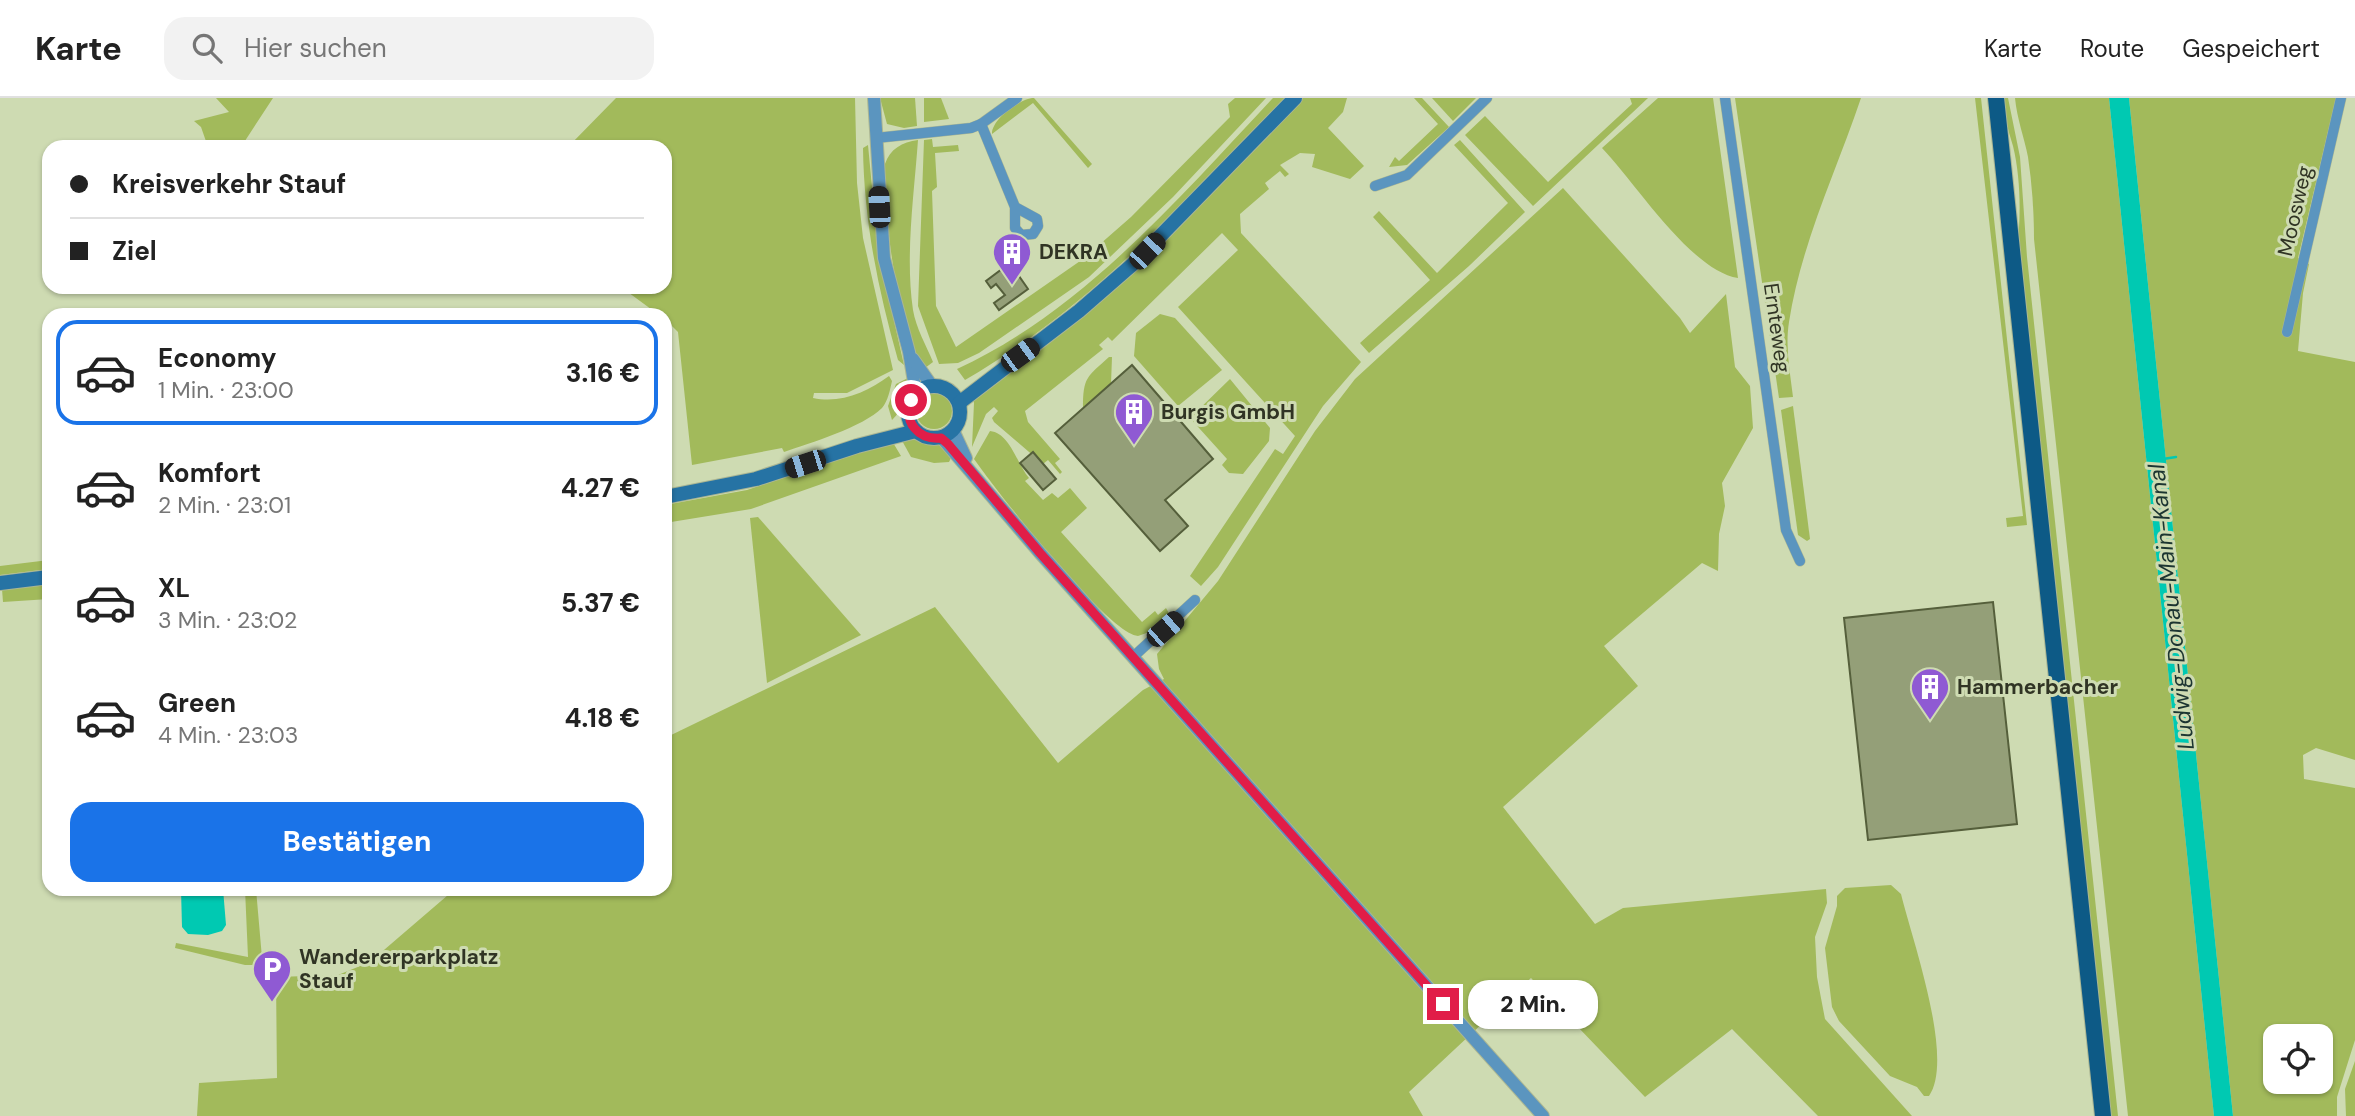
<!DOCTYPE html>
<html lang="de">
<head>
<meta charset="utf-8">
<style>
  :root { --surface:#fff; --page:#f2f2f2; --text:#222; --muted:#767676; --line:#e0e0e0; --accent:#1a73e8 }
  body { margin:0; font-family:"DM Sans",sans-serif; background:var(--page); color:var(--text); height:100vh; display:flex; flex-direction:column; font-size:26px; white-space:nowrap }
  * { box-sizing:border-box; margin:0 }
  p { font-size:23px; color:var(--muted) }
  .icon { flex:none; width:38px; height:38px; fill:none; stroke:currentColor; stroke-width:2; stroke-linecap:round; stroke-linejoin:round }
  .map { position:relative; flex:1; overflow:hidden }
  .panel { position:absolute; left:42px; top:210px; width:630px; height:588px; display:flex; flex-direction:column; background:var(--surface); border-radius:21px; box-shadow:0 2px 5px #0004 }
  .panel>* { flex:none }
  .banner { position:absolute; left:42px; top:42px; width:630px; height:154px; border-radius:21px; box-shadow:0 2px 5px #0004; display:grid; align-content:center; height:154px; padding:0 28px; background:var(--surface) }
  .tools { position:absolute; left:2263px; top:926px; display:grid; gap:14px }
  .tools a { display:grid; place-items:center; width:70px; height:70px; border-radius:14px; background:var(--surface); box-shadow:0 2px 5px #0004; font-size:35px }
  .end { position:absolute; width:32px; height:32px; margin:-16px; border:9px solid #e11d48; background:#fff; box-shadow:0 0 0 4px #fff }
  .from { border-radius:50% }
  .bubble { position:absolute; height:49px; border-radius:21px; background:var(--surface); box-shadow:0 2px 5px #0004; font-size:23px; font-weight:800; line-height:49px; text-align:center }
  .car { position:absolute; width:21px; height:42px; margin:-21px -10px; border-radius:9px; box-shadow:0 0 5px 2px #0007; background:linear-gradient(#222 24%,#8ab4d8 0 40%,#222 0 76%,#8ab4d8 0 86%,#222 0) }
  .banner b { display:flex; align-items:center; gap:24px; height:66px; font-size:26px }
  .banner b+b { border-top:2px solid var(--line) }
  .banner i { width:18px; height:18px; background:var(--text) }
  ul { padding:12px 0 0; list-style:none }
  li { display:flex; align-items:center; gap:21px; height:105px; margin:0 14px 10px; padding:0 14px; border:4px solid transparent; border-radius:21px }
  li div { flex:1 }
  li b { display:block; font-size:26px }
  li em { font-style:normal; font-weight:800 }
  li.current { border-color:var(--accent) }
  li>.icon { width:63px; height:63px; stroke-width:1.5 }
  .button { display:flex; gap:14px; margin-top:auto; padding:14px 28px }
  .button a { flex:1; height:80px; border-radius:21px; background:var(--accent); color:#fff; font-size:28px; font-weight:800; line-height:80px; text-align:center }
  header { display:flex; align-items:center; gap:42px; box-sizing:border-box; height:98px; padding:0 35px; background:var(--surface); border-bottom:2px solid var(--line) }
  header strong { font-size:33px }
  nav { display:flex; gap:38px; margin-inline-start:auto; font-size:24px }
  .search { width:490px; height:63px; background:var(--page); display:flex; align-items:center; gap:18px; box-sizing:border-box; padding:0 24px; border-radius:21px; color:var(--muted); font-size:26px }
  .map>svg:first-child { display:block }
  .green { fill:#a2ba5b; fill-rule:evenodd }
  .water { fill:#00c9b2 }
  .lines { fill:none; stroke-linecap:round; stroke-linejoin:round }
  .stream { stroke:#00c9b2; stroke-width:2.5 }
  .building { fill:#949f78; stroke:#555f3b; stroke-width:2 }
  .minor-casing { stroke:#abb693; stroke-width:11 }
  .tertiary-casing { stroke:#abb693; stroke-width:14 }
  .secondary-casing { stroke:#abb693; stroke-width:16 }
  .primary-casing { stroke:#abb693; stroke-width:18 }
  .minor { stroke:#5b95bf; stroke-width:10 }
  .tertiary { stroke:#5b95bf; stroke-width:12 }
  .secondary { stroke:#2673a4; stroke-width:14 }
  .primary { stroke:#0d5a86; stroke-width:16 }
  .route { stroke:#e11d48; stroke-width:9 }
  .labels { text-anchor:middle; dominant-baseline:central; stroke-width:6; stroke-linejoin:round; paint-order:stroke }
  .street-label { font-size:21px; fill:#303424; stroke:#cedbb2 }
  .poi-label { font-size:21px; font-weight:bold; fill:#303424; stroke:#cedbb2; text-anchor:start }
  .water-label { font-size:23px; font-style:italic; fill:#1c3531; stroke:#cedbb2 }
</style>
</head>
<body>
<header>
<strong>Karte</strong>
<div class="search"><svg class="icon" aria-label="search" viewBox="0 0 24 24"><circle cx="10" cy="10" r="6"/><path d="M15 15l6 6"/></svg>Hier suchen</div>
<nav><a>Karte</a><a>Route</a><a>Gespeichert</a></nav>
</header>
<div class="map">
<svg width="2355" height="1018" viewBox="0 0 2355 1018">
  <rect width="100%" height="100%" fill="#cedbb2"/>
  <g class="green">
    <path d="M216 0H273L241 49H208L201 29 194 23 229 14Z"/>
    <path d="M616 0H855L857 85 863 140 893 272 847 295H814L813 300C841 306 867 294 889 278L892 283C890 292 888 303 882 310 863 329 810 345 784 354L782 350 692 367 678 234 665 221V217H659L621 189H665V49H568Z"/>
    <path d="M880 0H915L917 28 904 30 887 26Z"/>
    <path d="M924 0H941L949 21 924 24Z"/>
    <path d="M1034 0 1092 66 1088 70 1033 5 992 36C991 22 1020 0 1034 0Z"/>
    <path d="M1235 0H1266L1173 99 1089 179 979 255 958 265 939 266 918 208 924 42 932 41 933 49 958 47 959 53 935 55 937 89 932 93 936 208 956 249 1083 161 1131 119 1230 19 1228 6Z"/>
    <path d="M1273 0H1286C1186 104 1091 209 965 282L957 271C1082 214 1181 98 1273 0Z"/>
    <path d="M1301 0H1347L1343 14 1328 30 1364 68 1350 81 1312 69 1315 56 1300 55 1280 67 1289 76 1285 79 1280 73 1265 85 1269 91 1240 116 1241 135 1361 264 1323 308 1218 469 1201 488 1190 478 1275 351 1283 356 1295 338 1178 209 1238 152 1222 135 1112 243 1108 239 1099 247 1103 251 1025 313 1028 324 1060 361 1055 365 1062 374 1060 376 1048 362 1043 366 994 324 992 320 998 313 994 309 986 316 972 349 974 305 972 297 1048 245Z"/>
    <path d="M1414 0H1422L1449 29 1407 67 1389 69 1395 59 1399 63 1438 26Z"/>
    <path d="M1432 0H1476L1453 23Z"/>
    <path d="M1630 0H1648L1533 108 1465 37 1485 18 1548 84 1632 6Z"/>
    <path d="M1658 0H1713L1738 180C1691 173 1635 84 1602 50Z"/>
    <path d="M1735 0H1861C1836 74 1801 146 1789 224 1785 249 1790 274 1793 299L1779 300Z"/>
    <path d="M1975 0H1981L2027 427 2007 429 2006 420 2023 418Z"/>
    <path d="M2002 0H2008L2020 59 2027 159 2118 1018H2110L2017 153C2021 120 2021 81 2013 48 2008 32 2004 17 2002 0Z"/>
    <path d="M2015 0H2109L2214 1018H2128L2034 141C2034 113 2032 86 2028 59 2024 39 2017 21 2015 0Z"/>
    <path d="M2129 0H2336L2298 160 2309 166 2303 195 2298 253 2355 264V662L2316 650 2303 657 2304 681 2355 690V942L2337 999V1018H2233ZM2275 938H2320V984H2275Z"/>
    <path d="M918 42C914 98 905 157 913 212 916 230 926 247 933 264L925 270 921 267C899 215 891 165 886 109 885 96 881 80 885 66 890 51 902 44 918 42Z"/>
    <path d="M1460 42 1525 114 1469 168 1369 255 1360 245 1430 182 1373 119 1379 113 1437 175 1508 105 1454 47Z"/>
    <path d="M868 47 878 152 904 267 898 262C878 192 864 123 863 50Z"/>
    <path d="M1563 90 1680 220 1690 235 1726 196 1735 269 1750 288 1753 330 1722 385 1725 408 1719 436 1718 473 1702 465 1604 548 1638 588 1503 709 1595 826 1623 810 1826 791 1827 805 1815 839 1817 879 1825 921 1912 1018H1818L1732 931 1645 999 1531 880 1409 994 1423 1018H197L199 985 277 980 276 879 338 877 370 864 455 791H665V640L935 509 1058 665 1143 592 1164 581 1159 571 1157 556 1218 483 1315 333 1355 281Z"/>
    <path d="M1160 216 1175 220 1222 272 1178 308 1134 258 1136 235Z"/>
    <path d="M1109 259H1112L1111 286 1083 310C1083 279 1087 279 1109 259Z"/>
    <path d="M910 279C910 295 903 311 892 322L888 308 896 286Z"/>
    <path d="M1230 281 1270 330 1269 343 1243 376 1229 375 1222 367 1227 361 1190 320Z"/>
    <circle cx="934" cy="313" r="18"/>
    <path d="M1793 308 1810 441 1807 443 1798 437 1781 312Z"/>
    <path d="M990 333C1010 335 1017 366 1029 380L1025 383 1043 402 1052 395 1058 400 1070 390 1087 410 1061 434 1142 524 1155 513 1158 517 1166 510 1171 519 1155 532 1138 538C1108 536 995 391 974 361Z"/>
    <path d="M913 338 937 345 952 358 949 364 934 365 911 359 900 339Z"/>
    <path d="M892 343 901 358 751 411 665 425V407L747 392Z"/>
    <path d="M758 419 861 537 767 585 750 420Z"/>
    <path d="M49 462V471L0 477V468Z"/>
    <path d="M49 486V501L3 504 2 491Z"/>
    <path d="M1891 787 1901 796C1912 841 1955 961 1929 998H1924L1917 989 1890 978 1839 923 1832 909 1825 850 1837 808V798L1845 790Z"/>
    <path d="M245 791H256L262 860 260 867H245L175 850 176 845 248 859Z"/>
    <path d="M2355 963V1018H2346L2345 991Z"/>
  </g>
  <g class="water">
    <path d="M2109 0H2129L2233 1018H2214Z"/>
    <path d="M181 791H223L226 827 222 833 208 837 188 836 182 829Z"/>
  </g>
  <g class="lines">
    <path class="stream" d="M2163 361 2176 359"/>
  </g>
  <g class="building">
    <path d="M1010 165 1028 191 999 212 994 205 1005 197 996 186 991 190 986 183Z"/>
    <path d="M1132 267 1213 361 1165 402 1188 428 1160 453 1055 335Z"/>
    <path d="M1033 354 1056 381 1043 392 1020 365Z"/>
    <path d="M1993 504 2017 726 1868 742 1844 520Z"/>
  </g>
  <g class="lines">
    <g class="minor-casing">
      <g id="minor">
        <path d="M1725 0 1786 432 1800 463"/>
        <path d="M981 26 1015 109V130L1021 137 1033 136 1038 128 1037 121 1015 109"/>
        <path d="M876 40 971 30 981 26 1017 0"/>
        <path d="M1375 88 1407 77 1487 0"/>
        <path d="M2287 234 2341 0"/>
        <path d="M1133 559 1195 502"/>
      </g>
    </g>
    <g class="tertiary-casing">
      <g id="tertiary">
        <path d="M874 0 884 160 909 254 916 296"/>
        <path d="M913 261 932 288"/>
        <path d="M953 332 966 360"/>
        <path d="M941 339 1040 455 1543 1018"/>
      </g>
    </g>
    <g class="secondary-casing">
      <g id="secondary">
        <circle cx="934" cy="314" r="26"/>
        <path d="M959 305 1079 213 1133 166 1295 0"/>
        <path d="M665 399 756 381 857 348 916 333"/>
        <path d="M0 485 49 479"/>
      </g>
    </g>
    <g class="primary-casing">
      <path id="primary" d="M1996 0 2103 1018"/>
    </g>
    <use href="#minor" class="minor"/>
    <use href="#tertiary" class="tertiary"/>
    <use href="#secondary" class="secondary"/>
    <use href="#primary" class="primary"/>
  </g>
  <g class="lines">
    <path class="route" d="M911 302C903 324 918 342 941 340L948 346 1040 455 1443 906"/>
  </g>
  <defs>
    <g id="building-pin" transform="scale(2.0125)"><path d="M0 17L-7.5 6A9.5 9.5 0 1 1 7.5 6Z" fill="#8f5ad3" stroke="#cedbb2"/><path d="M-4-6H4V6H1V3H-1V6H-4ZM-2.5-4.3h1.7v1.8h-1.7ZM.8-4.3h1.7v1.8H.8ZM-2.5-1h1.7V.8h-1.7ZM.8-1h1.7V.8H.8Z" fill="#fff"/></g>
    <g id="parking-pin" transform="scale(2.0125)"><path d="M0 17L-7.5 6A9.5 9.5 0 1 1 7.5 6Z" fill="#8f5ad3" stroke="#cedbb2"/><path d="M-3.5-5.5H1a3.5 3.5 0 0 1 0 7H-1V5.5H-3.5ZM-1-3.4V-.6H.8a1.4 1.4 0 0 0 0-2.8Z" fill="#fff"/></g>
  </defs>
  <g fill-rule="evenodd">
    <use href="#building-pin" x="1012" y="154"/>
    <use href="#building-pin" x="1134" y="314"/>
    <use href="#building-pin" x="1930" y="589"/>
    <use href="#parking-pin" x="272" y="871"/>
  </g>
  <g class="labels">
    <g class="street-label">
      <text transform="translate(2295 113) rotate(-77)">Moosweg</text>
      <text transform="translate(1777 230) rotate(82)">Ernteweg</text>
    </g>
    <g class="poi-label">
      <text x="1039" y="154">DEKRA</text>
      <text x="1161" y="314">Burgis GmbH</text>
      <text x="1957" y="589">Hammerbacher</text>
      <text x="299" y="859">Wandererparkplatz<tspan x="299" dy="24">Stauf</tspan></text>
    </g>
    <g class="water-label">
      <text transform="translate(2171 509) rotate(-96)">Ludwig-Donau-Main-Kanal</text>
    </g>
  </g>
</svg>
<div class="tools">
<a><svg class="icon" aria-label="locate" viewBox="0 0 24 24"><circle cx="12" cy="12" r="6"/><path d="M12 2v4M12 18v4M2 12h4M18 12h4"/></svg></a>
</div>
<i class="end from" style="left:911px;top:302px"></i>
<i class="end" style="left:1443px;top:906px"></i>
<div class="bubble" style="left:1468px;top:882px;width:130px">2 Min.</div>
<i class="car" style="left:879px;top:109px;rotate:357deg"></i>
<i class="car" style="left:1147px;top:153px;rotate:44deg"></i>
<i class="car" style="left:1020px;top:257px;rotate:54deg"></i>
<i class="car" style="left:805px;top:366px;rotate:252deg"></i>
<i class="car" style="left:1165px;top:531px;rotate:49deg"></i>
<div class="banner">
<b><i class="from"></i>Kreisverkehr Stauf</b>
<b><i></i>Ziel</b>
</div>
<section class="panel">
<ul>
<li class="current"><svg class="icon" aria-label="car" viewBox="0 0 24 24"><path d="M5 17H2v-5l4-1 3-4h7l3 4 3 1v5h-3M9 17h6M6 11h13"/><circle cx="7" cy="17" r="2"/><circle cx="17" cy="17" r="2"/></svg><div><b>Economy</b><p>1 Min. · 23:00</p></div><em>3.16 €</em></li>
<li><svg class="icon" aria-label="car" viewBox="0 0 24 24"><path d="M5 17H2v-5l4-1 3-4h7l3 4 3 1v5h-3M9 17h6M6 11h13"/><circle cx="7" cy="17" r="2"/><circle cx="17" cy="17" r="2"/></svg><div><b>Komfort</b><p>2 Min. · 23:01</p></div><em>4.27 €</em></li>
<li><svg class="icon" aria-label="car" viewBox="0 0 24 24"><path d="M5 17H2v-5l4-1 3-4h7l3 4 3 1v5h-3M9 17h6M6 11h13"/><circle cx="7" cy="17" r="2"/><circle cx="17" cy="17" r="2"/></svg><div><b>XL</b><p>3 Min. · 23:02</p></div><em>5.37 €</em></li>
<li><svg class="icon" aria-label="car" viewBox="0 0 24 24"><path d="M5 17H2v-5l4-1 3-4h7l3 4 3 1v5h-3M9 17h6M6 11h13"/><circle cx="7" cy="17" r="2"/><circle cx="17" cy="17" r="2"/></svg><div><b>Green</b><p>4 Min. · 23:03</p></div><em>4.18 €</em></li>
</ul>
<div class="button"><a>Bestätigen</a></div>
</section>
</div>
</body>
</html>
